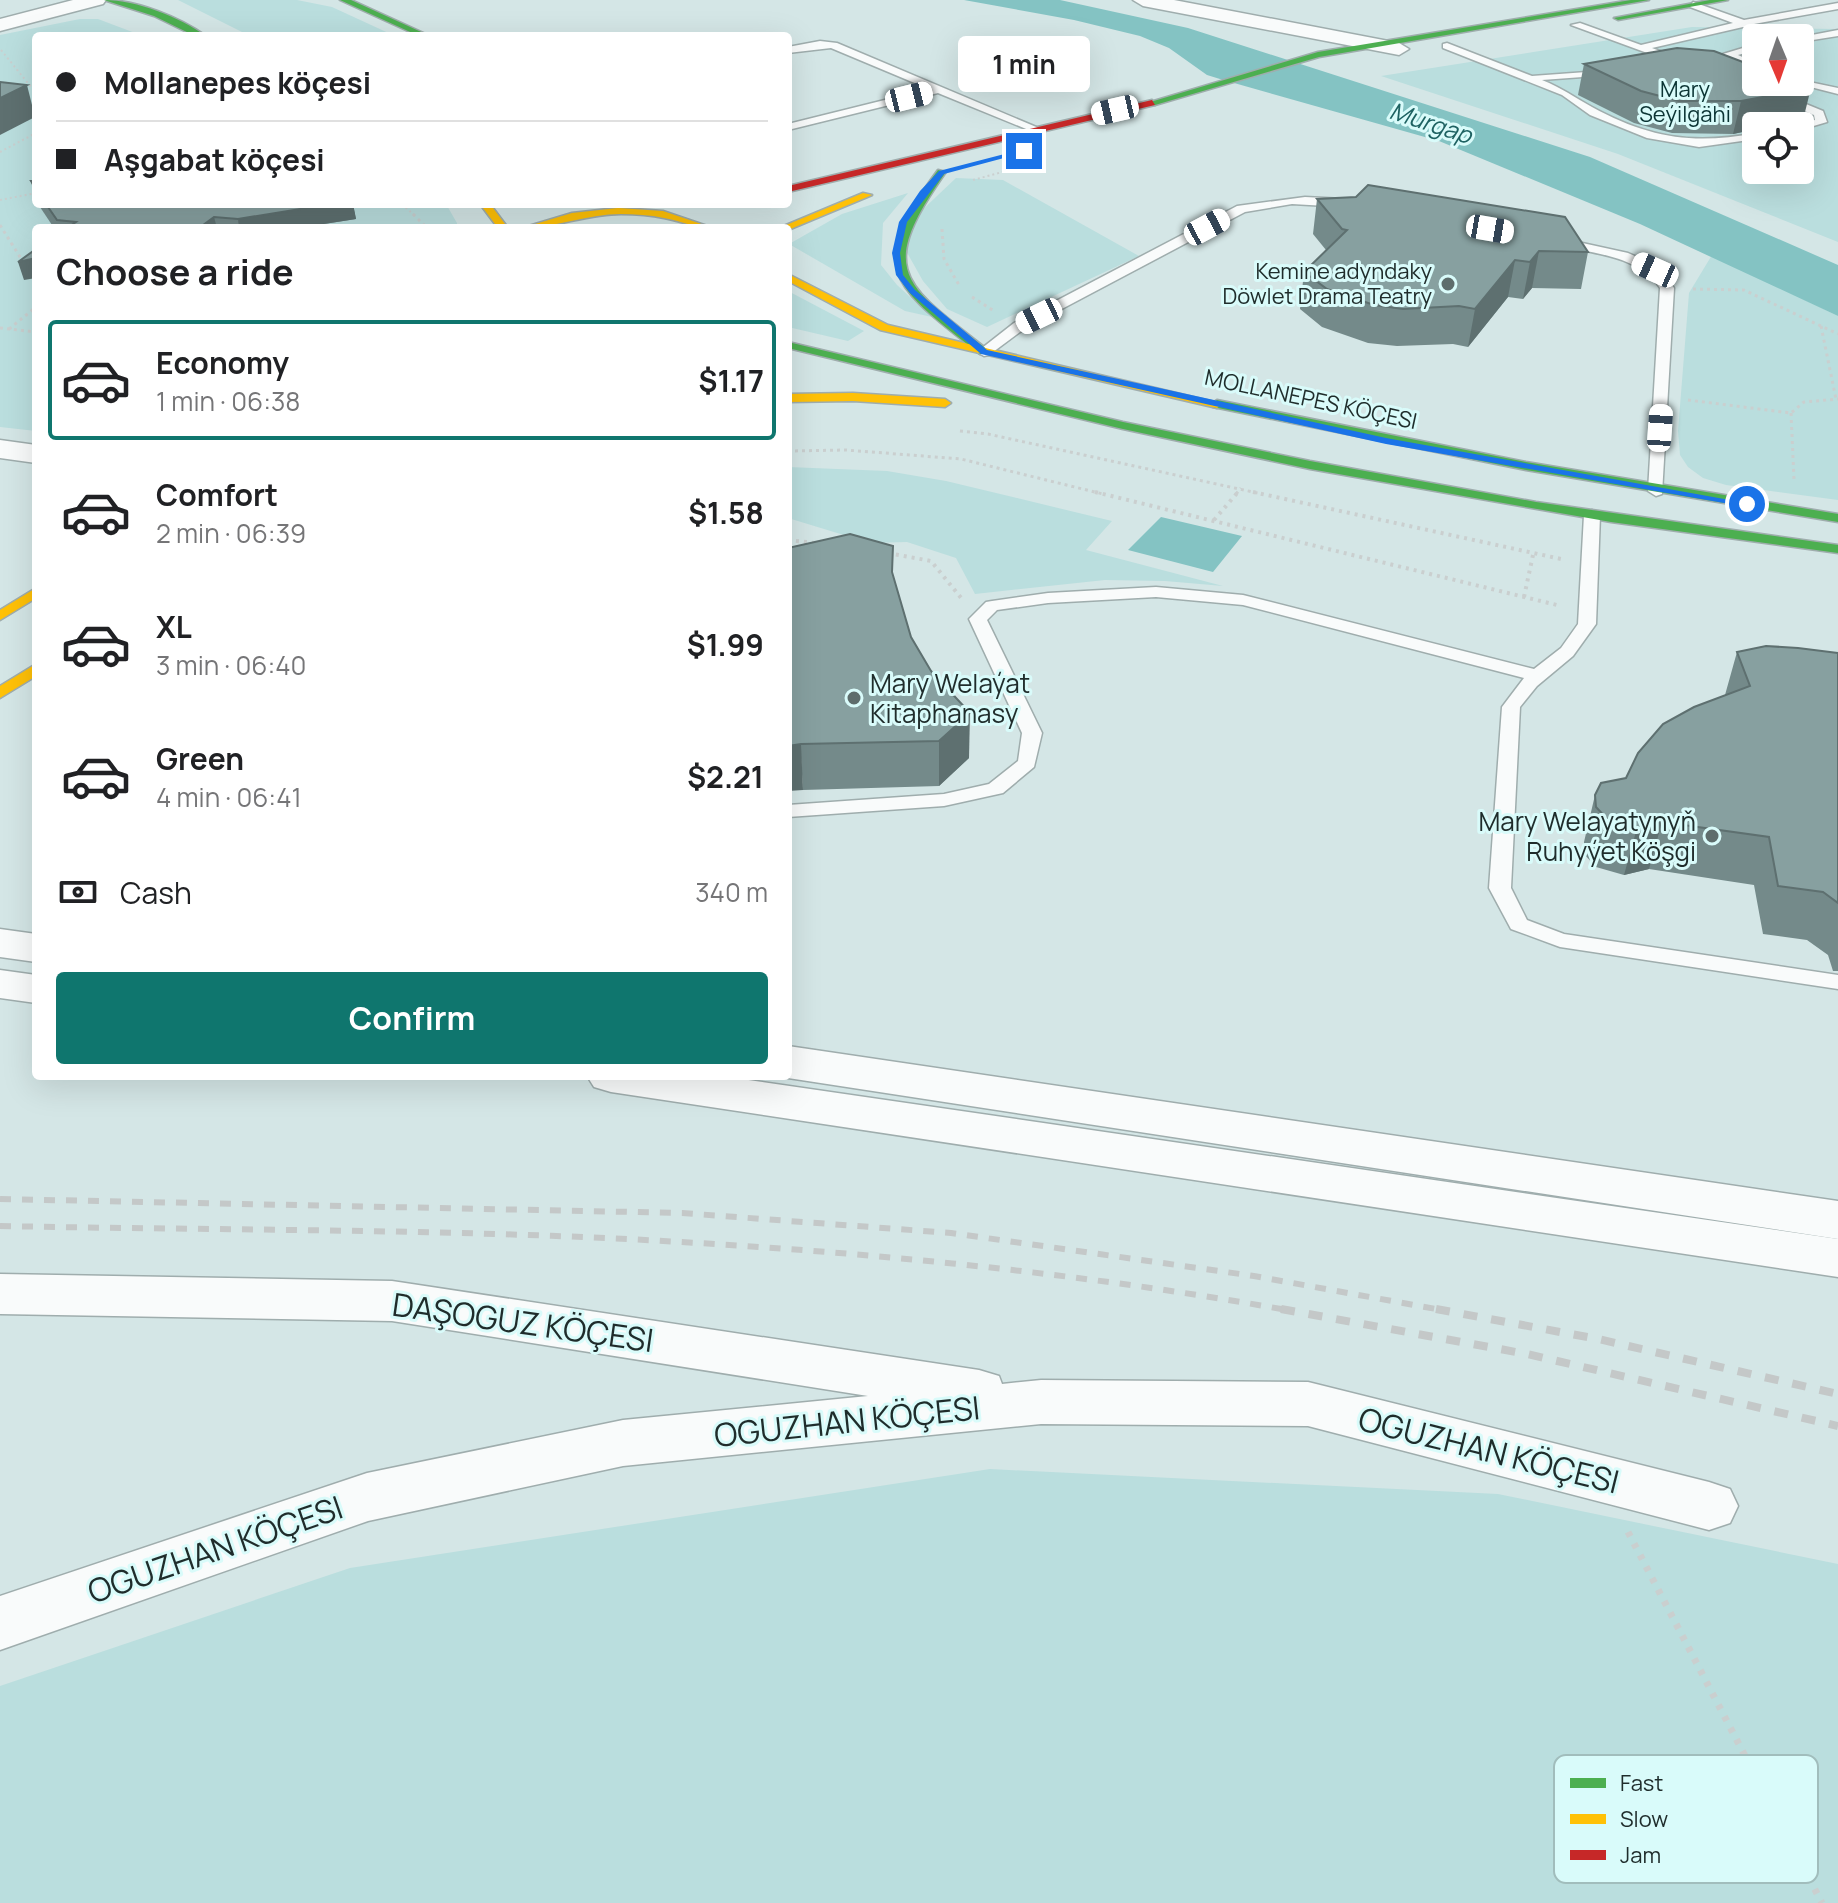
<!DOCTYPE html>
<html lang="en">
<head>
<meta charset="utf-8">
<style>
  :root { --surface:#fff; --page:#f6f6f6; --text:#202124; --muted:#757577; --line:#e0e0e0; --accent:#0f766e }
  body { margin:0; font-family:Manrope,sans-serif; background:var(--page); color:var(--text); height:100vh; display:flex; flex-direction:column; font-size:30px; white-space:nowrap }
  * { box-sizing:border-box; margin:0 }
  p { font-size:26px; color:var(--muted) }
  .icon { flex:none; width:44px; height:44px; fill:none; stroke:currentColor; stroke-width:2; stroke-linecap:round; stroke-linejoin:round }
  .map { position:relative; flex:1; overflow:hidden }
  .drawer { position:absolute; left:32px; top:224px; width:760px; height:856px; display:flex; flex-direction:column; background:var(--surface); border-radius:8px; box-shadow:0 8px 32px #0002 }
  .drawer>* { flex:none }
  .banner { position:absolute; left:32px; top:32px; width:760px; height:176px; border-radius:8px; box-shadow:0 8px 32px #0002; display:grid; align-content:center; height:176px; padding:0 24px; background:var(--surface) }
  .needle { width:52px; rotate:178deg }
  .buttons { position:absolute; left:1742px; top:24px; display:grid; gap:16px }
  .buttons a { display:grid; place-items:center; width:72px; height:72px; border-radius:8px; background:var(--surface); box-shadow:0 8px 32px #0002; font-size:40px }
  .end { position:absolute; width:36px; height:36px; margin:-18px; border:10px solid #1a73e8; background:#fff; box-shadow:0 0 0 4px #fff }
  .from { border-radius:50% }
  .bubble { position:absolute; height:56px; border-radius:8px; background:var(--surface); box-shadow:0 8px 32px #0002; font-size:26px; font-weight:700; line-height:56px; text-align:center }
  .car { position:absolute; width:24px; height:48px; margin:-24px -12px; border-radius:10px; box-shadow:0 0 6px 2px #0007; background:linear-gradient(#fff 24%,#345 0 40%,#fff 0 76%,#345 0 86%,#fff 0) }
  .banner b { display:flex; align-items:center; gap:28px; height:76px; font-size:30px }
  .banner b+b { border-top:2px solid var(--line) }
  .banner i { width:20px; height:20px; background:var(--text) }
  ul { padding:0; list-style:none }
  li { display:flex; align-items:center; gap:24px; height:120px; margin:0 16px 12px; padding:0 8px; border:4px solid transparent; border-radius:8px }
  li div { flex:1 }
  li b { display:block; font-size:30px }
  li em { font-style:normal; font-weight:700 }
  li.active { border-color:var(--accent) }
  li>.icon { width:72px; height:72px; stroke-width:1.5 }
  h2 { padding:0 24px; font-size:36px; line-height:96px }
  .pay { display:flex; align-items:center; gap:20px; height:88px; padding:0 24px; font-size:30px }
  .pay p { margin-inline-start:auto }
  .primary-button { display:flex; gap:16px; margin-top:auto; padding:16px 24px }
  .primary-button a { flex:1; height:92px; border-radius:8px; background:var(--accent); color:#fff; font-size:32px; font-weight:700; line-height:92px; text-align:center }
  .map>svg:first-child { display:block }
  .green { fill:#badede; fill-rule:evenodd }
  .water { fill:#84c3c3 }
  .lines { fill:none; stroke-linecap:round; stroke-linejoin:round }
  .lane-casing { stroke:#9fadad; stroke-width:3 }
  .street-casing { stroke:#9fadad; stroke-width:3 }
  .fast-casing { stroke:#9fadad; stroke-width:3 }
  .slow-casing { stroke:#9fadad; stroke-width:3 }
  .jam-casing { stroke:#9fadad; stroke-width:3 }
  .path-far3 { stroke:#cacfcf; stroke-width:2; stroke-dasharray:2 3; stroke-linecap:butt }
  .path-far2 { stroke:#cacfcf; stroke-width:3; stroke-dasharray:3 4; stroke-linecap:butt }
  .path-far1 { stroke:#cacfcf; stroke-width:4; stroke-dasharray:3 5; stroke-linecap:butt }
  .path { stroke:#cacfcf; stroke-width:7; stroke-dasharray:5 8; stroke-linecap:butt }
  .lane { fill:#f9fbfb; fill-rule:evenodd }
  .street { fill:#f9fbfb; fill-rule:evenodd }
  .fast { fill:#4caf50; fill-rule:evenodd }
  .slow { fill:#ffc107; fill-rule:evenodd }
  .jam { fill:#c62828; fill-rule:evenodd }
  .rail-far1 { stroke:#c4c8c8; stroke-width:6; stroke-dasharray:11 11; stroke-linecap:butt }
  .rail { stroke:#c4c8c8; stroke-width:8; stroke-dasharray:14 14; stroke-linecap:butt }
  .wall { fill:#748a8a }
  .shaded-wall { fill:#5e7070 }
  .building { fill:#87a0a0; stroke:#5e7070; stroke-width:2 }
  .route { fill:#1a73e8 }
  .poi-dot { fill:#5e6d6c; stroke:#d9fbfa; stroke-width:3 }
  .labels { text-anchor:middle; dominant-baseline:central; stroke-width:6; stroke-linejoin:round; paint-order:stroke }
  .far-park-label { font-size:22px; fill:#0b3434; stroke:#d9fbfa }
  .far-poi-label { font-size:22px; fill:#1f2c2b; stroke:#d9fbfa; text-anchor:end }
  .far-street-label { font-size:22px; fill:#1f2c2b; stroke:#d9fbfa }
  .far-water-label { font-size:24px; font-style:italic; fill:#1e6262; stroke:#d9fbfa }
  .poi-label { font-size:26px; fill:#1f2c2b; stroke:#d9fbfa; text-anchor:start }
  .near-street-label { font-size:32px; fill:#1f2c2b; stroke:#d9fbfa }
  .key { fill:#d9fbfa; stroke:#a1bdbc; stroke-width:2 }
  .key-label { font-size:22px; fill:#1f2c2b }
</style>
</head>
<body>
<div class="map">
<svg width="1838" height="1903" viewBox="0 0 1838 1903">
  <rect width="100%" height="100%" fill="#d4e6e6"/>
  <g class="green">
    <path d="M178 0H297L332 7 395 36H250Z"/>
    <path d="M80 19H98L143 36H36V204H446L457 223V228H36V431L0 427V35Z"/>
    <path d="M1692 27 1838 29V242L1618 154 1381 76ZM1756 38H1800V82H1756ZM1756 126H1800V170H1756Z"/>
    <path d="M956 178 1003 180 1139 256 987 327 947 309 923 281 905 249 919 213Z"/>
    <path d="M908 193 883 223 881 265 897 285 932 317 905 311 789 244 842 214Z"/>
    <path d="M1712 255 1838 316V500L1726 485 1703 478 1688 467 1680 455 1678 431 1689 293Z"/>
    <path d="M788 291 864 331 848 341 788 327Z"/>
    <path d="M788 467 887 471 946 481 1112 521 1086 550 1223 586 1165 581 1105 580 975 594 956 558 907 542 870 543 788 518Z"/>
    <path d="M990 1469 1498 1494 1838 1564V1903H0V1686L350 1568Z"/>
  </g>
  <g class="water">
    <path d="M964 0H1060L1188 28 1590 157 1838 265V316L1640 224 1439 141 1220 79 1207 75 1169 48 1140 36 1074 20Z"/>
    <path d="M1161 517 1242 536 1213 572 1128 550Z"/>
  </g>
  <g class="lines">
    <g class="lane-casing">
      <g id="lane">
        <path d="M1693 2 1744 20 1838 3V9L1754 24 1788 38H1774L1743 27 1652 48 1684 60 1685 62 1680 65 1571 25 1580 23 1641 45 1733 23 1690 7Z"/>
        <path d="M1838 30V36L1800 42V38H1796Z"/>
        <path d="M820 41 837 43 1041 129 1031 131 938 93 788 130V124L929 89 831 48 788 53V47Z"/>
        <path d="M1447 43 1532 76 1614 70V74L1610 75 1542 80C1562 88 1574 97 1592 107 1649 138 1693 145 1756 133V139L1699 147 1647 138 1590 115 1562 95 1443 48V44Z"/>
        <path d="M1756 44V50L1738 55 1756 63V70L1723 54Z"/>
        <path d="M1800 80 1838 88V94L1791 82Z"/>
        <path d="M1776 95H1784L1823 111 1827 122 1800 130V126L1796 125 1815 120 1814 115 1776 99Z"/>
        <path d="M1305 197 1344 199 1350 203 1344 207 1292 204 1245 212 1024 329 989 355 984 356 977 352 1014 323 1237 206Z"/>
        <path d="M1555 237 1628 253 1660 267 1674 288 1662 494 1656 496 1648 491 1660 288C1638 254 1588 253 1550 244L1549 241Z"/>
        <path d="M1592 510 1600 515 1596 624 1573 656 1537 686 1520 707 1511 888 1527 920 1564 934 1838 975V989L1560 947 1511 929 1489 888 1502 707 1524 678 1243 605 1156 597 1048 603 997 610 987 620 1042 733 1034 767 1003 793 944 806 788 817V805L944 794 989 784 1018 761 1022 733 969 619 986 602 992 601 1048 593 1156 587 1243 595 1534 669 1561 648 1578 624 1584 515Z"/>
      </g>
    </g>
    <g class="street-casing">
      <g id="street">
        <path d="M73 0H106L103 4 0 31V19Z"/>
        <path d="M1133 0H1174L1399 43 1409 49 1399 55 1143 6Z"/>
        <path d="M0 440 36 445V463L0 458Z"/>
        <path d="M0 929 36 934V962L0 957Z"/>
        <path d="M0 970 36 975V1003L0 998Z"/>
        <path d="M788 1046 1838 1201V1239L788 1078 782 1076H788Z"/>
        <path d="M587 1076H721L1838 1239V1277L611 1092 594 1087Z"/>
        <path d="M0 1274 392 1281 979 1370 999 1376 1002 1384 1041 1380 1308 1382 1709 1482 1730 1489 1738 1506 1730 1523 1709 1530 1308 1426 1041 1424 623 1466 368 1521 0 1650V1596L367 1473 623 1420 868 1396 392 1321 0 1314Z"/>
      </g>
    </g>
    <g class="fast-casing">
      <g id="fast">
        <path d="M104 0C137 0 179 17 206 36H195L154 16Z"/>
        <path d="M340 0H351L430 36H419Z"/>
        <path d="M1631 0H1649L1319 57 1155 105 1147 103 1318 52Z"/>
        <path d="M1710 0H1728L1618 20 1614 18Z"/>
        <path d="M938 170 946 172C876 271 902 283 988 350V354H980C892 285 864 270 938 170Z"/>
        <path d="M788 342 1123 422 1310 461 1536 502 1838 545V553L1611 522 1310 469 1123 429 788 348Z"/>
        <path d="M1217 400 1526 462 1838 514V522L1526 470 1213 407 1211 404Z"/>
      </g>
    </g>
    <g class="slow-casing">
      <g id="slow">
        <path d="M863 193 872 195 788 230 779 228Z"/>
        <path d="M480 204H490L508 228H498Z"/>
        <path d="M618 208 663 211 713 228C696 228 681 221 664 218 650 215 635 214 621 214 587 214 555 228 522 228L572 213Z"/>
        <path d="M788 274 888 325 1223 404 1217 408 880 330 788 281Z"/>
        <path d="M853 393 945 399 951 403 945 407 853 401 788 402V394Z"/>
        <path d="M36 588V598L0 620V610Z"/>
        <path d="M36 664V676L0 698V686Z"/>
      </g>
    </g>
    <g class="jam-casing">
      <path id="jam" d="M1152 100 1155 105 788 192V186Z"/>
    </g>
    <g class="path-far3">
      <path d="M1 50 36 93"/>
      <path d="M0 152 36 133"/>
      <path d="M973 180 1017 168"/>
      <path d="M0 200 36 193"/>
      <path d="M402 204 415 216"/>
    </g>
    <g class="path-far2">
      <path d="M413 214 427 228"/>
      <path d="M0 225 25 265"/>
      <path d="M942 229 944 259 959 285"/>
      <path d="M30 273 36 283"/>
      <path d="M1693 289 1744 290 1838 334"/>
      <path d="M972 297 994 311"/>
      <path d="M1821 326 1836 399"/>
      <path d="M0 328 36 332"/>
      <path d="M9 329 36 307"/>
      <path d="M1688 400 1791 413 1804 402 1838 399"/>
      <path d="M1791 413 1794 479"/>
      <path d="M960 431 988 434 1262 494"/>
      <path d="M788 451 846 450 961 459 1103 494"/>
      <path d="M1236 494 1241 488"/>
    </g>
    <g class="path-far1">
      <path d="M1095 492 1557 605"/>
      <path d="M1253 492 1561 559"/>
      <path d="M1214 520 1238 492"/>
      <path d="M788 540 815 543"/>
      <path d="M888 553 931 561 962 599"/>
      <path d="M1524 597 1533 555"/>
    </g>
    <path class="path" d="M1628 1532 1822 1903"/>
    <use href="#lane" class="lane"/>
    <use href="#street" class="street"/>
    <use href="#fast" class="fast"/>
    <use href="#slow" class="slow"/>
    <use href="#jam" class="jam"/>
    <g class="rail-far1">
      <path d="M0 1199 682 1213 951 1233 1254 1276 1447 1311"/>
      <path d="M0 1226C202 1230 404 1229 606 1238 835 1249 1066 1270 1292 1311"/>
    </g>
    <g class="rail">
      <path d="M1281 1309 1527 1354 1838 1426"/>
      <path d="M1436 1309 1598 1339 1838 1394"/>
    </g>
  </g>
  <g class="wall">
    <path d="M1677 48 1803 120 1733 134 1672 133 1634 123 1578 95 1584 64Z"/>
    <path d="M31 181H36V200L35 199Z"/>
    <path d="M1317 199 1588 252 1581 289 1532 288 1523 299 1508 297 1468 347 1453 344 1397 346 1368 343 1322 327 1300 309 1304 272 1326 250 1313 234Z"/>
    <path d="M38 204H353L356 219 298 228H54Z"/>
    <path d="M788 548 893 575 911 637 969 758 939 786 803 790Z"/>
    <path d="M1737 652 1838 653V971H1833L1828 955 1807 940 1763 934 1754 885 1649 869 1624 875 1596 867 1584 854V842L1595 795 1626 778 1725 695Z"/>
  </g>
  <g class="shaded-wall">
    <path d="M27 85 35 117 0 135V98Z"/>
    <path d="M1811 88 1803 120 1771 126H1756V129L1733 134 1741 101Z"/>
    <path d="M331 204H353L356 219 298 228H239L238 219Z"/>
    <path d="M214 217 217 228H199Z"/>
    <path d="M1539 251 1532 288 1523 299 1530 262Z"/>
    <path d="M36 258V278L24 280 18 262Z"/>
    <path d="M1515 260 1508 297 1468 347 1475 309Z"/>
    <path d="M970 713 969 758 939 786V741Z"/>
    <path d="M801 744 803 790 788 791V746Z"/>
    <path d="M1662 822 1649 869 1624 875 1637 828Z"/>
  </g>
  <g class="building">
    <path d="M1677 48 1714 51 1756 67V82H1796L1811 88 1741 101H1679L1641 91 1584 64Z"/>
    <path d="M0 82 27 85 0 98Z"/>
    <path d="M31 181H36V189Z"/>
    <path d="M1368 185 1565 217 1588 252 1539 251 1530 262 1515 260 1475 309 1459 306 1403 309 1374 305 1327 289 1304 272 1347 230 1342 229 1317 199 1356 197Z"/>
    <path d="M46 204H331L238 219 214 217 199 228H67L76 222 57 220Z"/>
    <path d="M36 249V258L18 262Z"/>
    <path d="M850 534 893 546 892 572 911 637 931 671 970 713 939 741 801 744 788 746V548Z"/>
    <path d="M1766 646 1798 648 1838 653V903L1823 892 1778 886 1769 837 1662 822 1637 828 1608 820 1596 807 1595 795 1601 783 1626 778 1638 753 1663 724 1694 707 1750 686 1737 652Z"/>
  </g>
  <path class="route" d="M1024 149 1026 152 944 174 907 222 900 253 903 275 915 290 987 350 1386 438 1752 504 1747 507 1386 444 981 354 910 293 896 275 892 253 899 222 920 191 939 171Z"/>
  <g class="poi-dot">
    <circle cx="1448" cy="284" r="8"/>
    <circle cx="854" cy="698" r="8"/>
    <circle cx="1712" cy="836" r="8"/>
  </g>
  <g class="labels">
    <g class="far-park-label">
      <text x="1685" y="89">Mary<tspan x="1685" dy="25">Seýilgähi</tspan></text>
    </g>
    <g class="far-poi-label">
      <text x="1432" y="271">Kemine adyndaky<tspan x="1432" dy="25">Döwlet Drama Teatry</tspan></text>
    </g>
    <g class="far-street-label">
      <text transform="translate(1311 399) rotate(12)">MOLLANEPES KÖÇESI</text>
    </g>
    <g class="far-water-label">
      <text transform="translate(1431 122) rotate(18)">Murgap</text>
    </g>
    <g class="poi-label">
      <text x="870" y="683">Mary Welaýat<tspan x="870" dy="30">Kitaphanasy</tspan></text>
      <text x="1696" y="821" text-anchor="end">Mary Welayatynyň<tspan x="1696" dy="30">Ruhyýet Köşgi</tspan></text>
    </g>
    <g class="near-street-label">
      <text transform="translate(523 1322) rotate(8)">DAŞOGUZ KÖÇESI</text>
      <text transform="translate(847 1421) rotate(-6)">OGUZHAN KÖÇESI</text>
      <text transform="translate(1489 1450) rotate(14)">OGUZHAN KÖÇESI</text>
      <text transform="translate(215 1549) rotate(-19)">OGUZHAN KÖÇESI</text>
    </g>
  </g>
  <rect x="1554" y="1755" width="264" height="128" rx="12" class="key"/>
  <rect x="1570" y="1778" width="36" height="10" fill="#4caf50"/>
  <rect x="1570" y="1814" width="36" height="10" fill="#ffc107"/>
  <rect x="1570" y="1850" width="36" height="10" fill="#c62828"/>
  <g class="key-label">
    <text x="1620" y="1791">Fast</text>
    <text x="1620" y="1827">Slow</text>
    <text x="1620" y="1863">Jam</text>
  </g>
</svg>
<div class="buttons">
<a><svg class="needle" viewBox="-14 -14 28 28"><path d="M0-13l5 13h-10z" fill="#e53935"/><path d="M0 13l5-13h-10z" fill="#757577"/></svg></a>
<a><svg class="icon" aria-label="locate" viewBox="0 0 24 24"><circle cx="12" cy="12" r="6"/><path d="M12 2v4M12 18v4M2 12h4M18 12h4"/></svg></a>
</div>
<i class="end from" style="left:1747px;top:504px"></i>
<i class="end" style="left:1024px;top:151px"></i>
<div class="bubble" style="left:958px;top:36px;width:132px">1 min</div>
<i class="car" style="left:909px;top:97px;rotate:76deg"></i>
<i class="car" style="left:1115px;top:110px;rotate:257deg"></i>
<i class="car" style="left:1207px;top:227px;rotate:62deg"></i>
<i class="car" style="left:1490px;top:229px;rotate:100deg"></i>
<i class="car" style="left:1655px;top:270px;rotate:294deg"></i>
<i class="car" style="left:1039px;top:316px;rotate:244deg"></i>
<i class="car" style="left:1660px;top:428px;rotate:4deg"></i>
<div class="banner">
<b><i class="from"></i>Mollanepes köçesi</b>
<b><i></i>Aşgabat köçesi</b>
</div>
<section class="drawer">
<h2>Choose a ride</h2>
<ul>
<li class="active"><svg class="icon" aria-label="car" viewBox="0 0 24 24"><path d="M5 17H2v-5l4-1 3-4h7l3 4 3 1v5h-3M9 17h6M6 11h13"/><circle cx="7" cy="17" r="2"/><circle cx="17" cy="17" r="2"/></svg><div><b>Economy</b><p>1 min · 06:38</p></div><em>$1.17</em></li>
<li><svg class="icon" aria-label="car" viewBox="0 0 24 24"><path d="M5 17H2v-5l4-1 3-4h7l3 4 3 1v5h-3M9 17h6M6 11h13"/><circle cx="7" cy="17" r="2"/><circle cx="17" cy="17" r="2"/></svg><div><b>Comfort</b><p>2 min · 06:39</p></div><em>$1.58</em></li>
<li><svg class="icon" aria-label="car" viewBox="0 0 24 24"><path d="M5 17H2v-5l4-1 3-4h7l3 4 3 1v5h-3M9 17h6M6 11h13"/><circle cx="7" cy="17" r="2"/><circle cx="17" cy="17" r="2"/></svg><div><b>XL</b><p>3 min · 06:40</p></div><em>$1.99</em></li>
<li><svg class="icon" aria-label="car" viewBox="0 0 24 24"><path d="M5 17H2v-5l4-1 3-4h7l3 4 3 1v5h-3M9 17h6M6 11h13"/><circle cx="7" cy="17" r="2"/><circle cx="17" cy="17" r="2"/></svg><div><b>Green</b><p>4 min · 06:41</p></div><em>$2.21</em></li>
</ul>
<div class="pay"><svg class="icon" aria-label="cash" viewBox="0 0 24 24"><path d="M3 7h18v10H3z"/><circle cx="12" cy="12" r="2"/></svg>Cash<p>340 m</p></div>
<div class="primary-button"><a>Confirm</a></div>
</section>
</div>
</body>
</html>
